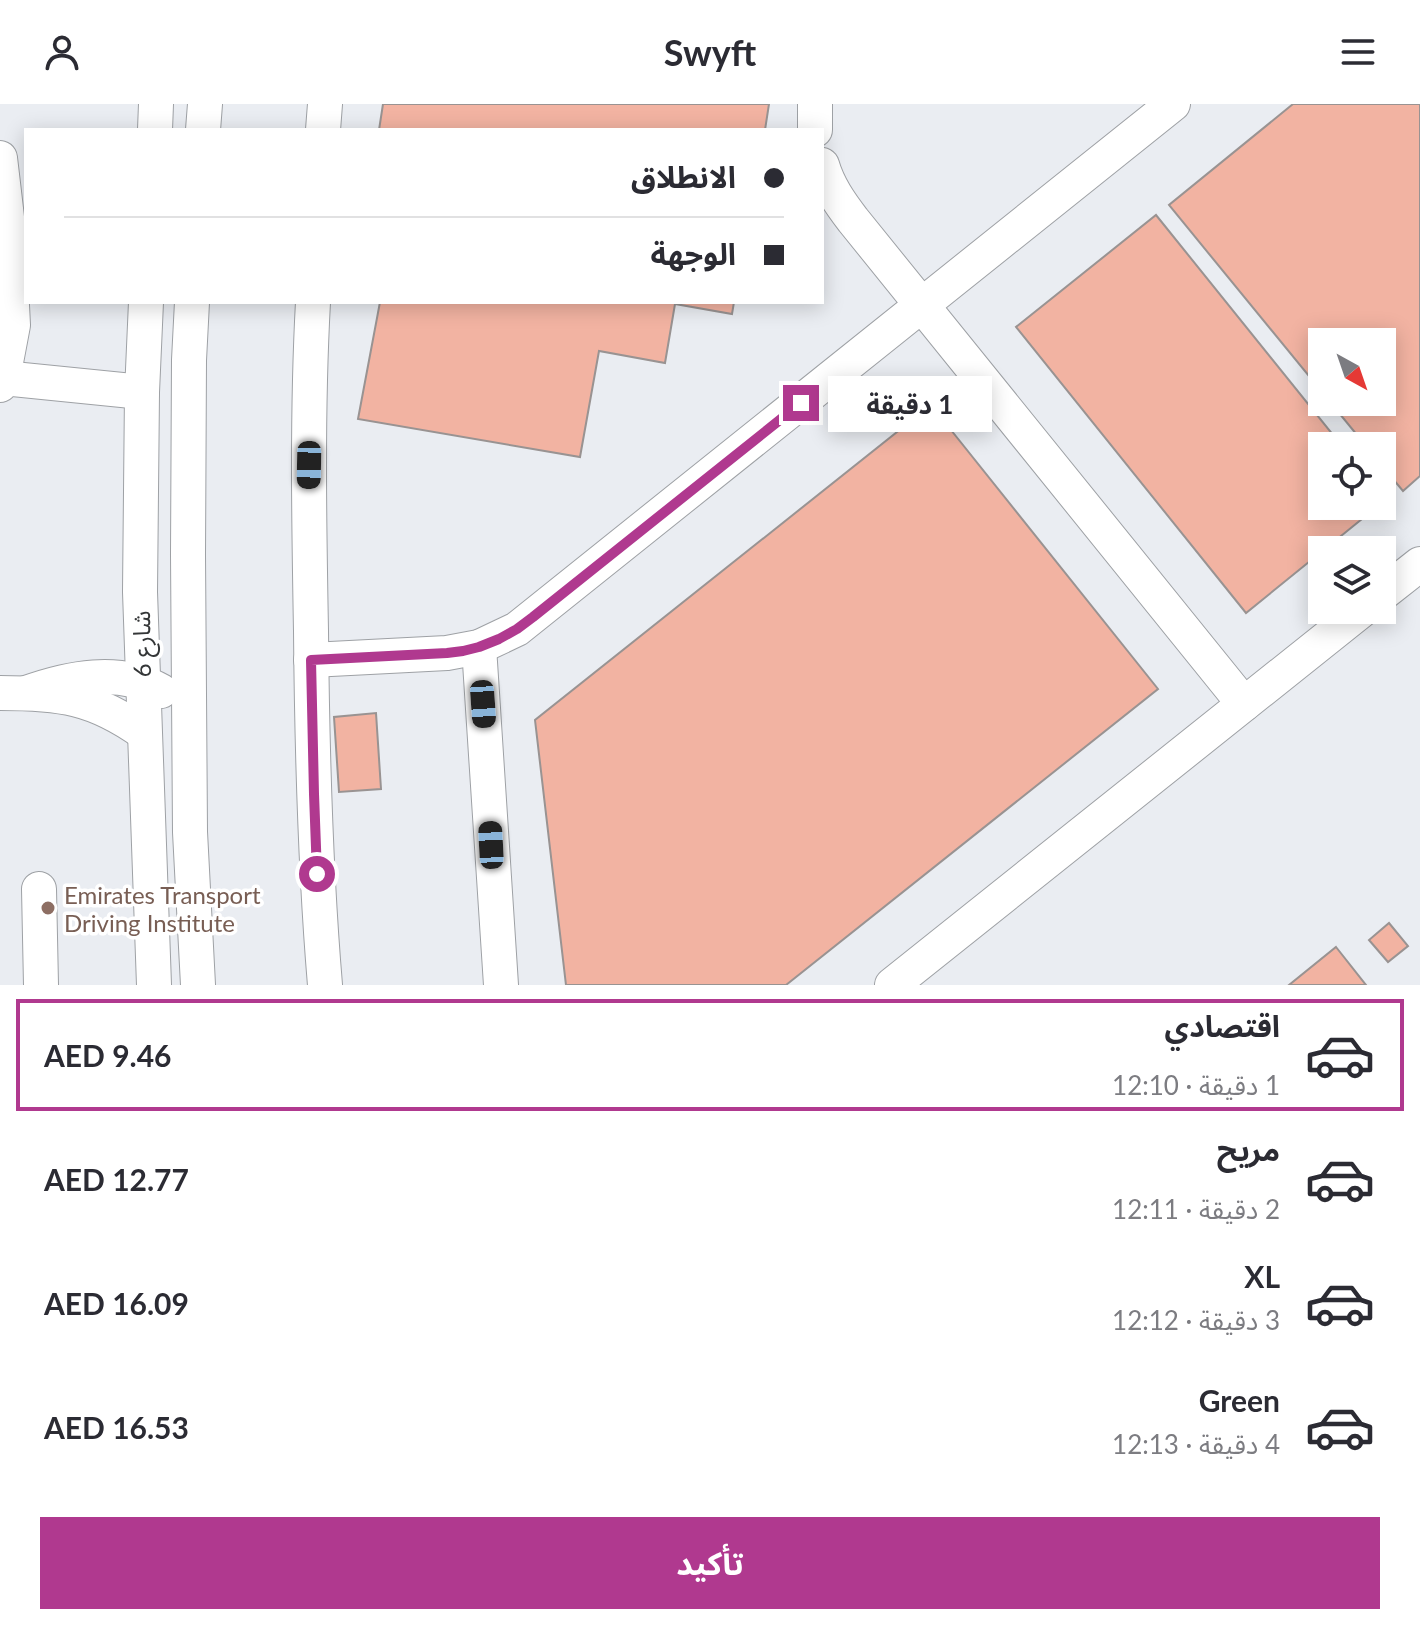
<!DOCTYPE html>
<html lang="ar">
<head>
<meta charset="utf-8">
<style>
  :root { --surface:#fff; --page:#f2f2f3; --text:#2b2b33; --muted:#7c7c81; --line:#e1e1e2; --accent:#b0398f }
  body { margin:0; font-family:Lato,"Noto Sans Arabic",sans-serif; background:var(--page); color:var(--text); direction:rtl; height:100vh; display:flex; flex-direction:column; font-size:30px; white-space:nowrap }
  * { box-sizing:border-box; margin:0 }
  p { font-size:26px; color:var(--muted) }
  .icon { flex:none; width:44px; height:44px; fill:none; stroke:currentColor; stroke-width:2; stroke-linecap:round; stroke-linejoin:round }
  .map { position:relative; height:881px; overflow:hidden; direction:ltr }
  .side { display:flex; flex-direction:column; background:var(--surface); flex:1 }
  .side>* { flex:none }
  .guide { position:absolute; left:24px; top:24px; width:800px; height:176px; border-radius:0px; box-shadow:0 4px 20px #0003; direction:rtl; display:grid; align-content:center; height:176px; padding:0 40px; background:var(--surface) }
  .needle { width:52px; rotate:140deg }
  .tools { position:absolute; left:1308px; top:224px; display:grid; gap:16px }
  .tools a { display:grid; place-items:center; width:88px; height:88px; border-radius:0px; background:var(--surface); box-shadow:0 4px 20px #0003; font-size:40px }
  .end { position:absolute; width:36px; height:36px; margin:-18px; border:10px solid #b0398f; background:#fff; box-shadow:0 0 0 4px #fff }
  .from { border-radius:50% }
  .bubble { position:absolute; height:56px; border-radius:0px; background:var(--surface); box-shadow:0 4px 20px #0003; font-size:26px; font-weight:700; line-height:56px; text-align:center; direction:rtl }
  .car { position:absolute; width:24px; height:48px; margin:-24px -12px; border-radius:10px; box-shadow:0 0 6px 2px #0007; background:linear-gradient(#222 24%,#8ab4d8 0 40%,#222 0 76%,#8ab4d8 0 86%,#222 0) }
  .guide b { display:flex; align-items:center; gap:28px; height:76px; font-size:30px }
  .guide b+b { border-top:2px solid var(--line) }
  .guide i { width:20px; height:20px; background:var(--text) }
  ul { padding:14px 0 0; list-style:none }
  li { display:flex; align-items:center; gap:24px; height:112px; margin:0 16px 12px; padding:0 24px; border:4px solid transparent; border-radius:0px }
  li div { flex:1 }
  li b { display:block; font-size:30px }
  li em { font-style:normal; font-weight:700 }
  li.active { border-color:var(--accent) }
  li>.icon { width:72px; height:72px; stroke-width:1.5 }
  .primary-button { display:flex; gap:16px; margin-top:auto; padding:16px 40px }
  .primary-button a { flex:1; height:92px; border-radius:0px; background:var(--accent); color:#fff; font-size:32px; font-weight:700; line-height:92px; text-align:center }
  header { display:flex; justify-content:space-between; align-items:center; height:104px; padding:0 40px; background:var(--surface); font-size:36px; font-weight:700 }
  .map>svg:first-child { display:block }
  .building { fill:#f2b3a2; stroke:#999392; stroke-width:2 }
  .lines { fill:none; stroke-linecap:round; stroke-linejoin:round }
  .minor-casing { stroke:#9ea1a5; stroke-width:36 }
  .minor { stroke:#fff; stroke-width:34 }
  .route { stroke:#b0398f; stroke-width:10 }
  .education-dot { fill:#8d6e63; stroke:#fff; stroke-width:3 }
  .labels { text-anchor:middle; dominant-baseline:central; stroke-width:7; stroke-linejoin:round; paint-order:stroke }
  .street-label { font-size:24px; fill:#343637; stroke:#fff }
  .education-label { font-size:24px; fill:#785e54; stroke:#fff; text-anchor:start }
</style>
</head>
<body>
<header><svg class="icon" aria-label="menu" viewBox="0 0 24 24"><path d="M4 6h16M4 12h16M4 18h16"/></svg>Swyft<svg class="icon" aria-label="person" viewBox="0 0 24 24"><circle cx="12" cy="8" r="4"/><path d="M4 21q1-7 8-7t8 7"/></svg></header>
<div class="map">
<svg width="1420" height="881" viewBox="0 0 1420 881">
  <rect width="100%" height="100%" fill="#eaedf2"/>
  <g class="building">
    <path d="M383 0H769L765 26H379Z"/>
    <path d="M1293 0H1420V372L1403 387 1382 362V342H1366L1330 298H1382V238H1322V288L1169 101Z"/>
    <path d="M1156 111 1342 342H1322V402H1378L1246 509 1016 223Z"/>
    <path d="M380 198H734L732 210 675 200 665 259 599 247 580 353 358 315Z"/>
    <path d="M931 301 1158 585 786 881H566L535 616Z"/>
    <path d="M376 609 381 685 339 688 334 613Z"/>
    <path d="M1389 819 1408 842 1388 858 1369 836Z"/>
    <path d="M1336 843 1366 881H1289Z"/>
  </g>
  <g class="lines">
    <g class="minor-casing">
      <g id="minor">
        <path d="M155 26 156 0"/>
        <path d="M203 26 205 0"/>
        <path d="M323 26 325 0"/>
        <path d="M815 26V0"/>
        <path d="M0 54 8 122 13 221 3 274 0 281"/>
        <path d="M822 61C828 82 840 99 853 116L1244 600"/>
        <path d="M146 198 142 288 140 488 154 881"/>
        <path d="M192 198 189 256 188 451 190 728 198 881"/>
        <path d="M313 198C307 308 309 418 311 527 312 645 315 763 325 881"/>
        <path d="M3 274 142 288"/>
        <path d="M1382 490 1420 460"/>
        <path d="M479 543 501 881"/>
        <path d="M311 556 447 549 479 543 517 525 1173 0"/>
        <path d="M0 589C60 589 94 593 144 629"/>
        <path d="M26 589C68 574 119 563 161 587"/>
        <path d="M39 785 41 881"/>
        <path d="M892 881 1362 506"/>
      </g>
    </g>
    <use href="#minor" class="minor"/>
  </g>
  <g class="lines">
    <path class="route" d="M317 770 314 690 311 556 447 549 463 547 479 543 499 535 517 525 533 513 801 299"/>
  </g>
  <circle class="education-dot" cx="48" cy="804" r="8"/>
  <g class="labels">
    <g class="street-label">
      <text transform="translate(141 540) rotate(-91)">شارع 6</text>
    </g>
    <g class="education-label">
      <text x="64" y="790">Emirates Transport<tspan x="64" dy="28">Driving Institute</tspan></text>
    </g>
  </g>
</svg>
<div class="tools">
<a><svg class="needle" viewBox="-14 -14 28 28"><path d="M0-13l5 13h-10z" fill="#e53935"/><path d="M0 13l5-13h-10z" fill="#7c7c81"/></svg></a>
<a><svg class="icon" aria-label="locate" viewBox="0 0 24 24"><circle cx="12" cy="12" r="6"/><path d="M12 2v4M12 18v4M2 12h4M18 12h4"/></svg></a>
<a><svg class="icon" aria-label="layers" viewBox="0 0 24 24"><path d="M12 4l9 5-9 5-9-5zM3 14l9 5 9-5"/></svg></a>
</div>
<i class="end from" style="left:317px;top:770px"></i>
<i class="end" style="left:801px;top:299px"></i>
<div class="bubble" style="left:828px;top:272px;width:164px">1 دقيقة</div>
<i class="car" style="left:309px;top:361px;rotate:181deg"></i>
<i class="car" style="left:483px;top:600px;rotate:176deg"></i>
<i class="car" style="left:491px;top:741px;rotate:357deg"></i>
<div class="guide">
<b><i class="from"></i>الانطلاق</b>
<b><i></i>الوجهة</b>
</div>
</div>
<section class="side">
<ul>
<li class="active"><svg class="icon" aria-label="car" viewBox="0 0 24 24"><path d="M5 17H2v-5l4-1 3-4h7l3 4 3 1v5h-3M9 17h6M6 11h13"/><circle cx="7" cy="17" r="2"/><circle cx="17" cy="17" r="2"/></svg><div><b>اقتصادي</b><p>1 دقيقة · 12:10</p></div><em>AED 9.46</em></li>
<li><svg class="icon" aria-label="car" viewBox="0 0 24 24"><path d="M5 17H2v-5l4-1 3-4h7l3 4 3 1v5h-3M9 17h6M6 11h13"/><circle cx="7" cy="17" r="2"/><circle cx="17" cy="17" r="2"/></svg><div><b>مريح</b><p>2 دقيقة · 12:11</p></div><em>AED 12.77</em></li>
<li><svg class="icon" aria-label="car" viewBox="0 0 24 24"><path d="M5 17H2v-5l4-1 3-4h7l3 4 3 1v5h-3M9 17h6M6 11h13"/><circle cx="7" cy="17" r="2"/><circle cx="17" cy="17" r="2"/></svg><div><b>XL</b><p>3 دقيقة · 12:12</p></div><em>AED 16.09</em></li>
<li><svg class="icon" aria-label="car" viewBox="0 0 24 24"><path d="M5 17H2v-5l4-1 3-4h7l3 4 3 1v5h-3M9 17h6M6 11h13"/><circle cx="7" cy="17" r="2"/><circle cx="17" cy="17" r="2"/></svg><div><b>Green</b><p>4 دقيقة · 12:13</p></div><em>AED 16.53</em></li>
</ul>
<div class="primary-button"><a>تأكيد</a></div>
</section>
</body>
</html>
